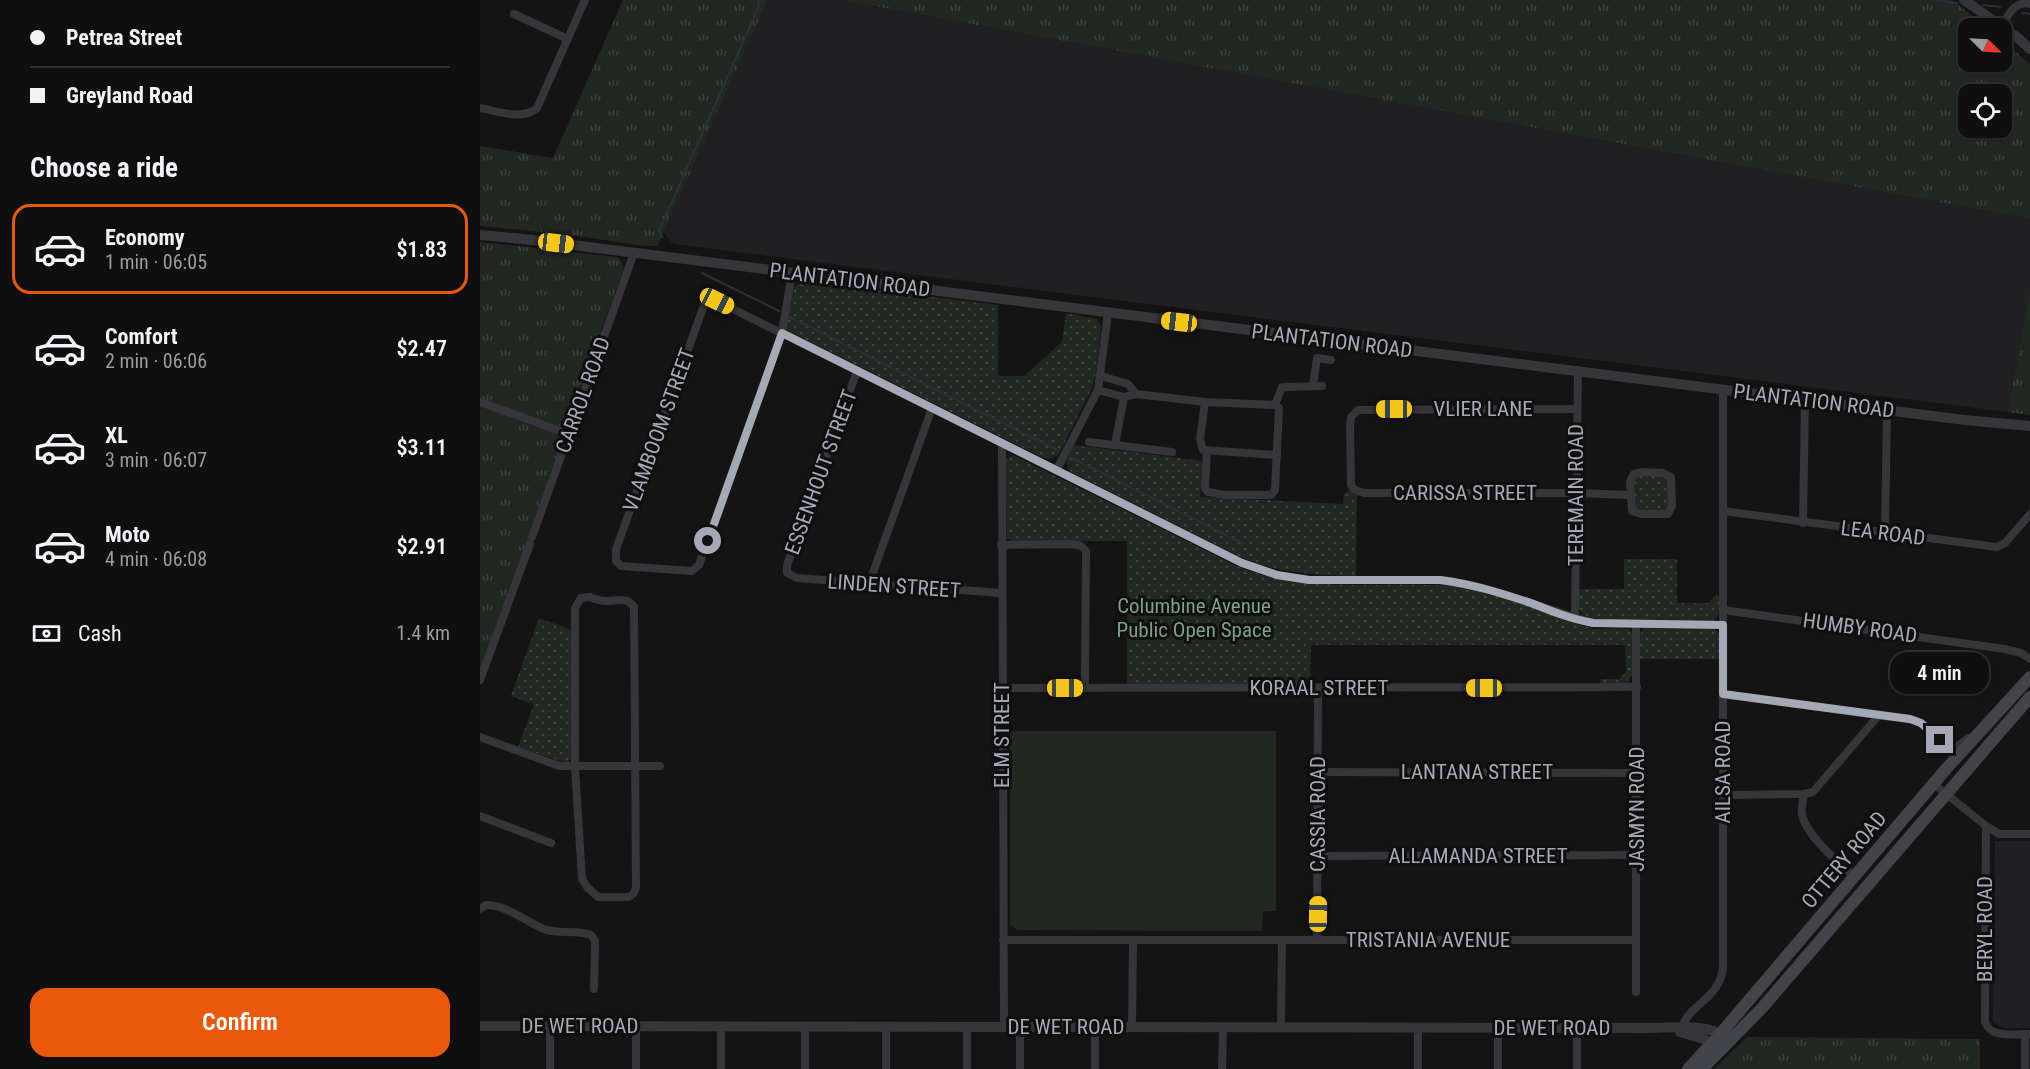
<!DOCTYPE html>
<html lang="en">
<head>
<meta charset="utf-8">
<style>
  :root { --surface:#0f0f10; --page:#181819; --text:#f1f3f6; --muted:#9b9c9f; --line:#2f2f30; --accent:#ea580c }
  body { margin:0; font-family:"Roboto Condensed",sans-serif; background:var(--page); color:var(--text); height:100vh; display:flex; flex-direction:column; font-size:22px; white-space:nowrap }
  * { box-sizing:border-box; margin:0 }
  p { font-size:20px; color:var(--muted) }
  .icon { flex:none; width:33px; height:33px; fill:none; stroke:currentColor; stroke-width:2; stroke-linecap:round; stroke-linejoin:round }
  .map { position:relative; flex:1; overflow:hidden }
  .details { display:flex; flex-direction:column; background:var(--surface); width:480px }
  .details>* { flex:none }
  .top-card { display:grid; align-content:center; height:132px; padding:0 30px; background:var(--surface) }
  .needle { width:39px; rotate:114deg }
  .buttons { position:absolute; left:1478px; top:18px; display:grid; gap:12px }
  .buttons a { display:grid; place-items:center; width:54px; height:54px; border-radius:12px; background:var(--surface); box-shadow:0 2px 4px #0004,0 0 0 2px var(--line); font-size:30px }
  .end { position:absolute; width:27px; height:27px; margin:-14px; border:8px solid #a5a9b6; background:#111; box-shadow:0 0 0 3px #111 }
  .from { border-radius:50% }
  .bubble { position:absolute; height:42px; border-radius:18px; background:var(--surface); box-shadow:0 2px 4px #0004,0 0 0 2px var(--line); font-size:20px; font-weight:600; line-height:42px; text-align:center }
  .car { position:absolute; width:18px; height:36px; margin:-18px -9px; border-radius:8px; box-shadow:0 0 4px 2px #0007; background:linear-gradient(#f5c518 24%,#345 0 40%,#f5c518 0 76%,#345 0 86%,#f5c518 0) }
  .top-card b { display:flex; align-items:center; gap:21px; height:57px; font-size:22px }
  .top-card b+b { border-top:2px solid var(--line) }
  .top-card i { width:15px; height:15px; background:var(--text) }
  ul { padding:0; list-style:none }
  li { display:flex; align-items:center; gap:18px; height:90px; margin:0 12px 9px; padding:0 18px; border:3px solid transparent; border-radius:18px }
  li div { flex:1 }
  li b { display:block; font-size:22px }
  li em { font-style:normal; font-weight:600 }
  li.current { border-color:var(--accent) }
  li>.icon { width:54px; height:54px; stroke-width:1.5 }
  h2 { padding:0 30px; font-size:27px; line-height:72px }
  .pay { display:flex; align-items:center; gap:15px; height:66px; padding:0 30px; font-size:22px }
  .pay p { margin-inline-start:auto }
  .action { display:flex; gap:12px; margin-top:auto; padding:12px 30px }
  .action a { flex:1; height:69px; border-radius:18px; background:var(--accent); color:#fff; font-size:24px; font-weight:600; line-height:69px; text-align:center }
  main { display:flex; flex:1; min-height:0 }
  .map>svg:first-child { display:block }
  .built { fill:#202022 }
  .grass { fill:url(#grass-tufts); fill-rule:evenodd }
  .park { fill:url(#park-dots) }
  .pitch { fill:#202821 }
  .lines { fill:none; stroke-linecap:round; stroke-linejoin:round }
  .stream { stroke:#2a3139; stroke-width:2 }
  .minor { stroke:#35353a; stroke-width:8 }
  .tertiary { stroke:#35353a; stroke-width:10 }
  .secondary { stroke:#43444a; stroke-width:12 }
  .route { stroke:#a5a9b6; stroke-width:8 }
  .labels { text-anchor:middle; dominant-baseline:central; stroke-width:6; stroke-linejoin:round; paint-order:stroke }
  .street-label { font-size:21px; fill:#a5a9b6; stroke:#0f0f10 }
  .park-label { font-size:21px; fill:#7ca082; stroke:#0f0f10 }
</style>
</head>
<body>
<main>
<section class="details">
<div class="top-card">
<b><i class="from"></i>Petrea Street</b>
<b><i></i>Greyland Road</b>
</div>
<h2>Choose a ride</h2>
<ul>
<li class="current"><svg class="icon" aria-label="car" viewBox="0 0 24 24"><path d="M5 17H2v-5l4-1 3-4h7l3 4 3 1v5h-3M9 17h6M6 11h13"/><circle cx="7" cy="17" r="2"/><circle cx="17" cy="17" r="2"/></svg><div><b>Economy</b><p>1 min · 06:05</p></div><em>$1.83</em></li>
<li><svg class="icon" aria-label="car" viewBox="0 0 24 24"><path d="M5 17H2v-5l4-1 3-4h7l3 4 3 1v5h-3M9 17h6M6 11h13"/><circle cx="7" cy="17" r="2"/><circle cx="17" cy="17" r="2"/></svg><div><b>Comfort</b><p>2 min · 06:06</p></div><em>$2.47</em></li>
<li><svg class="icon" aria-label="car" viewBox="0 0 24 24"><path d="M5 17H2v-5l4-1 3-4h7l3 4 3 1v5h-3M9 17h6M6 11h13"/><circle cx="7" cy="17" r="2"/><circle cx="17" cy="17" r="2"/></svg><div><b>XL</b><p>3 min · 06:07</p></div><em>$3.11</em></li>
<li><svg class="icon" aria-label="car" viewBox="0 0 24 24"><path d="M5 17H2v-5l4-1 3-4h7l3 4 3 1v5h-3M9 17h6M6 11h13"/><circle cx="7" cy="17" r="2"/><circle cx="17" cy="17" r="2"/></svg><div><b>Moto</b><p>4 min · 06:08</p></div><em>$2.91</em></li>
</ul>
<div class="pay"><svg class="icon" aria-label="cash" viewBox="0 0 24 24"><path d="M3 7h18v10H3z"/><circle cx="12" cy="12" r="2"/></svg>Cash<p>1.4 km</p></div>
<div class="action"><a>Confirm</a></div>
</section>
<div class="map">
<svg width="1550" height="1069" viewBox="0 0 1550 1069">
  <defs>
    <pattern id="grass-tufts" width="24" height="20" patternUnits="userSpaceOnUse" patternTransform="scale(1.5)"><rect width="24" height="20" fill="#202821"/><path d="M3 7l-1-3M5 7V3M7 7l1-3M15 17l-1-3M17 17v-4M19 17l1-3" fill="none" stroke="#3d443f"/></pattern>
    <pattern id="park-dots" width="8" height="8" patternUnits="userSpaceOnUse" patternTransform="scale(1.5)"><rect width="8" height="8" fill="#202821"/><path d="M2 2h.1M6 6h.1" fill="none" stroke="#3d443f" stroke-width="1.8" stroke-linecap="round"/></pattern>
  </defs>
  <rect width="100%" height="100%" fill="#141415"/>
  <g class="built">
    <path d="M288 0H361L1550 219V285L1528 412 193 244 183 231Z"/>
    <path d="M1515 841H1550V1028H1524L1513 1022Z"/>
  </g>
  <g class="grass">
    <path d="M143 0H288L177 246H164L91 235 0 226V146L73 158Z"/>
    <path d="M361 0H1472L1508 28H1488V62H1521V39L1550 64V219ZM1521 94V128H1488V94Z"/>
    <path d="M0 242 137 257 141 261 144 268 87 423 82 427 0 399Z"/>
    <path d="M1550 285V415L1528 412Z"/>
    <path d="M0 405 78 434 82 442 48 537V542L0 675Z"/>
    <path d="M1267 1037 1500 1039V1069H1234Z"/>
  </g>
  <g class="park">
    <path d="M325 281 518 305V376H544L582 342 586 313 617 319 621 326 616 373 612 388 579 454 571 459 561 457 311 333 307 330V325L314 287Z"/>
    <path d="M593 445 723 461 720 497 863 504 864 494 870 490 877 495 876 576C833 575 796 573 757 556L592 473C582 464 588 455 593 445Z"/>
    <path d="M533 455 755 565C830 598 911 577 990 588 1031 595 1068 617 1108 627 1120 631 1135 627 1149 629L1152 633V675L1147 683 1121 684V679H1139L1146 672 1145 645H831L830 684 647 685V541H532L527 538 526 459Z"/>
    <path d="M1180 475 1188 479 1189 504 1185 511H1156L1153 482 1157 476Z"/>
    <path d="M1144 559H1197V603H1229L1236 595H1239C1239 604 1242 615 1233 621L1112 619C1095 613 1099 605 1099 589H1144Z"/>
    <path d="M59 618 92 630 91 759 86 763 38 747 54 704 31 696Z"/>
    <path d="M1164 628 1235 629 1239 634V659H1160V634Z"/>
  </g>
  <path class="pitch" d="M530 731H796V911H783L782 931 538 930 530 925Z"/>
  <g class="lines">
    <g class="stream">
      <path d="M1456 0 1477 3"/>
      <path d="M1503 5 1520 7"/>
      <path d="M1542 13 1550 14"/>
      <path d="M182 237 179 231 279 6 278 1"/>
      <path d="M222 273 299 311"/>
      <path d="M310 317 577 450"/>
      <path d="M592 458 762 543"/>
    </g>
    <g class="minor">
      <path d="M34 14 88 39"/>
      <path d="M1522 26C1529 14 1534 1 1550 4"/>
      <path d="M0 108C17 111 43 121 57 108L105 0"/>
      <path d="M312 273 302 333 219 565 212 571 141 566 136 561V549L223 308C226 302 230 299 237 301 412 388 587 475 762 563L797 575 829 580H960L1003 588 1113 623 1243 625"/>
      <path d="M377 371 307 565V573L317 578 522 593"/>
      <path d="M621 376 648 384 656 394"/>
      <path d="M833 386 837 358 851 360"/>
      <path d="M618 390 644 397 656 394 725 402 795 405 799 408 795 490 791 495H745L728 492 725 488 727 451"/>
      <path d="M0 402 89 434"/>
      <path d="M725 402 720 439 723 450 797 455"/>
      <path d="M795 405 802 387 842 386"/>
      <path d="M1096 409 878 410 871 417 870 428 871 485 875 490 884 493H1096L1150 495"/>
      <path d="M609 442 692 452"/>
      <path d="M522 443 524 1027"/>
      <path d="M635 445 644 397"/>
      <path d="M576 471 618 390 628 313"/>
      <path d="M1161 472 1183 473 1191 477 1192 506 1188 514H1161L1152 511 1150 481 1154 474Z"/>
      <path d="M1243 511 1517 547 1525 543 1550 514"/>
      <path d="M1323 523 1325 399"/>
      <path d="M1405 533 1407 410"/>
      <path d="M52 537 154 253"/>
      <path d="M521 545 593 544 601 546 606 551 605 688"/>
      <path d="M389 584 452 408"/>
      <path d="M110 597C115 599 120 601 125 601 136 601 147 596 154 607L156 887 154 893 149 897H118L107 887 102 879 95 767V608L101 598Z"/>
      <path d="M1243 610 1525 649 1541 653 1550 659"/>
      <path d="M1095 619 1098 370"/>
      <path d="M0 680 50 544"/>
      <path d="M522 688 1157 687"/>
      <path d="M1243 694 1434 720C1450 726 1459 744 1478 746L1488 738"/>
      <path d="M0 737 79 766H180"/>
      <path d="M838 772 1157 773"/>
      <path d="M1454 784 1506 826 1519 834H1550"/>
      <path d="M1324 794C1323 800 1321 808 1322 814 1326 836 1359 863 1375 877"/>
      <path d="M1242 795 1324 794 1333 792 1399 715"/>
      <path d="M0 816 71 843"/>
      <path d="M1506 826 1505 1022C1511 1039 1535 1034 1550 1034"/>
      <path d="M839 856 1157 855"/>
      <path d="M0 909 6 905C27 905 45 921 64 929 79 935 96 929 111 935L115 941 114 989"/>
      <path d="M523 940H1156"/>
      <path d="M837 940 838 688"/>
      <path d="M1156 992V625"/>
      <path d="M70 1026V1069"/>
      <path d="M325 1027V1069"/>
      <path d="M487 1027V1069"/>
      <path d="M540 1027V1069"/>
      <path d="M652 1027 653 940"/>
      <path d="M801 1027 802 940"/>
      <path d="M938 1028V1069"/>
      <path d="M1201 1030C1207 1005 1240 999 1243 968V389"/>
      <path d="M156 1069V1026"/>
      <path d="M241 1069V1027"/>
      <path d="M406 1069V1027"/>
      <path d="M615 1069V1027"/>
      <path d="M742 1069 743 1027"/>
      <path d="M1018 1069V1028"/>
      <path d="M1097 1069V1028"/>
      <path d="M1545 1069V1034"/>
    </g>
    <g class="tertiary">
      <path d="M1484 0 1538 38 1550 49"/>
      <path d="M0 235 53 240 1485 420 1550 426"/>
      <path d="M0 1026 1169 1028C1190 1028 1228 1023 1246 1037"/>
      <path d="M1200 1032 1224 1039 1237 1048"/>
    </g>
    <g class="secondary">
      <path d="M1208 1069 1241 1033 1466 769 1550 677"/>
      <path d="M1222 1069 1282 1008 1550 697"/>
    </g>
  </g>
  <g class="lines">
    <path class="route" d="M228 541 302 333 762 563 797 575 829 580H960C992 584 1021 593 1051 603 1071 611 1091 619 1113 623L1243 625V694L1430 719 1441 723 1460 740"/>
  </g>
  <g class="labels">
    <g class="street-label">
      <text transform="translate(370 280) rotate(7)">PLANTATION ROAD</text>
      <text transform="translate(852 341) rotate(7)">PLANTATION ROAD</text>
      <text transform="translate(103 395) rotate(-70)">CARROL ROAD</text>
      <text transform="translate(1334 401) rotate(7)">PLANTATION ROAD</text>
      <text x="1003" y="409">VLIER LANE</text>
      <text transform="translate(179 430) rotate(-70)">VLAMBOOM STREET</text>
      <text transform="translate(341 472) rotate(-70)">ESSENHOUT STREET</text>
      <text x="985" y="493">CARISSA STREET</text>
      <text transform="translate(1096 495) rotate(-90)">TEREMAIN ROAD</text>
      <text transform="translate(1403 533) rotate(7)">LEA ROAD</text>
      <text transform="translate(414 586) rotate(4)">LINDEN STREET</text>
      <text transform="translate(1380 628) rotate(8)">HUMBY ROAD</text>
      <text x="839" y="688">KORAAL STREET</text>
      <text transform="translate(522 735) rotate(-90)">ELM STREET</text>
      <text x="997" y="772">LANTANA STREET</text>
      <text transform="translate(1243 772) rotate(-90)">AILSA ROAD</text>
      <text transform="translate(1157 809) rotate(-90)">JASMYN ROAD</text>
      <text transform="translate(838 814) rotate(-90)">CASSIA ROAD</text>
      <text x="998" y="856">ALLAMANDA STREET</text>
      <text transform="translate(1364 860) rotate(-50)">OTTERY ROAD</text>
      <text transform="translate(1505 929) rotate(-90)">BERYL ROAD</text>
      <text x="948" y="940">TRISTANIA AVENUE</text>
      <text x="100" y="1026">DE WET ROAD</text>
      <text x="586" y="1027">DE WET ROAD</text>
      <text x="1072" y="1028">DE WET ROAD</text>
    </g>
    <g class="park-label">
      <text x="714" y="606">Columbine Avenue<tspan x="714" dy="24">Public Open Space</tspan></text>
    </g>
  </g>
</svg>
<div class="buttons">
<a><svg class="needle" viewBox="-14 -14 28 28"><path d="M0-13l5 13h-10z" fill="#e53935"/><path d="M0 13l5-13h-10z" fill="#9b9c9f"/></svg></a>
<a><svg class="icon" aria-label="locate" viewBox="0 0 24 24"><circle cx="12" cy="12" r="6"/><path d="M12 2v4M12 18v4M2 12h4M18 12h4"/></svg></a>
</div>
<i class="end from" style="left:228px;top:541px"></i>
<i class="end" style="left:1460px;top:740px"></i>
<div class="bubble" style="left:1410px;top:652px;width:99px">4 min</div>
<i class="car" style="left:76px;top:243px;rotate:97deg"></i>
<i class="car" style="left:237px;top:301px;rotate:116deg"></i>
<i class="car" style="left:699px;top:322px;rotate:277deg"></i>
<i class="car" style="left:914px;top:409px;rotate:270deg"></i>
<i class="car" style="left:585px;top:688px;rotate:90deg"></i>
<i class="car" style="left:1004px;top:688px;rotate:270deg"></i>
<i class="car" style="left:838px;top:914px;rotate:1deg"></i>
</div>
</main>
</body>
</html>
